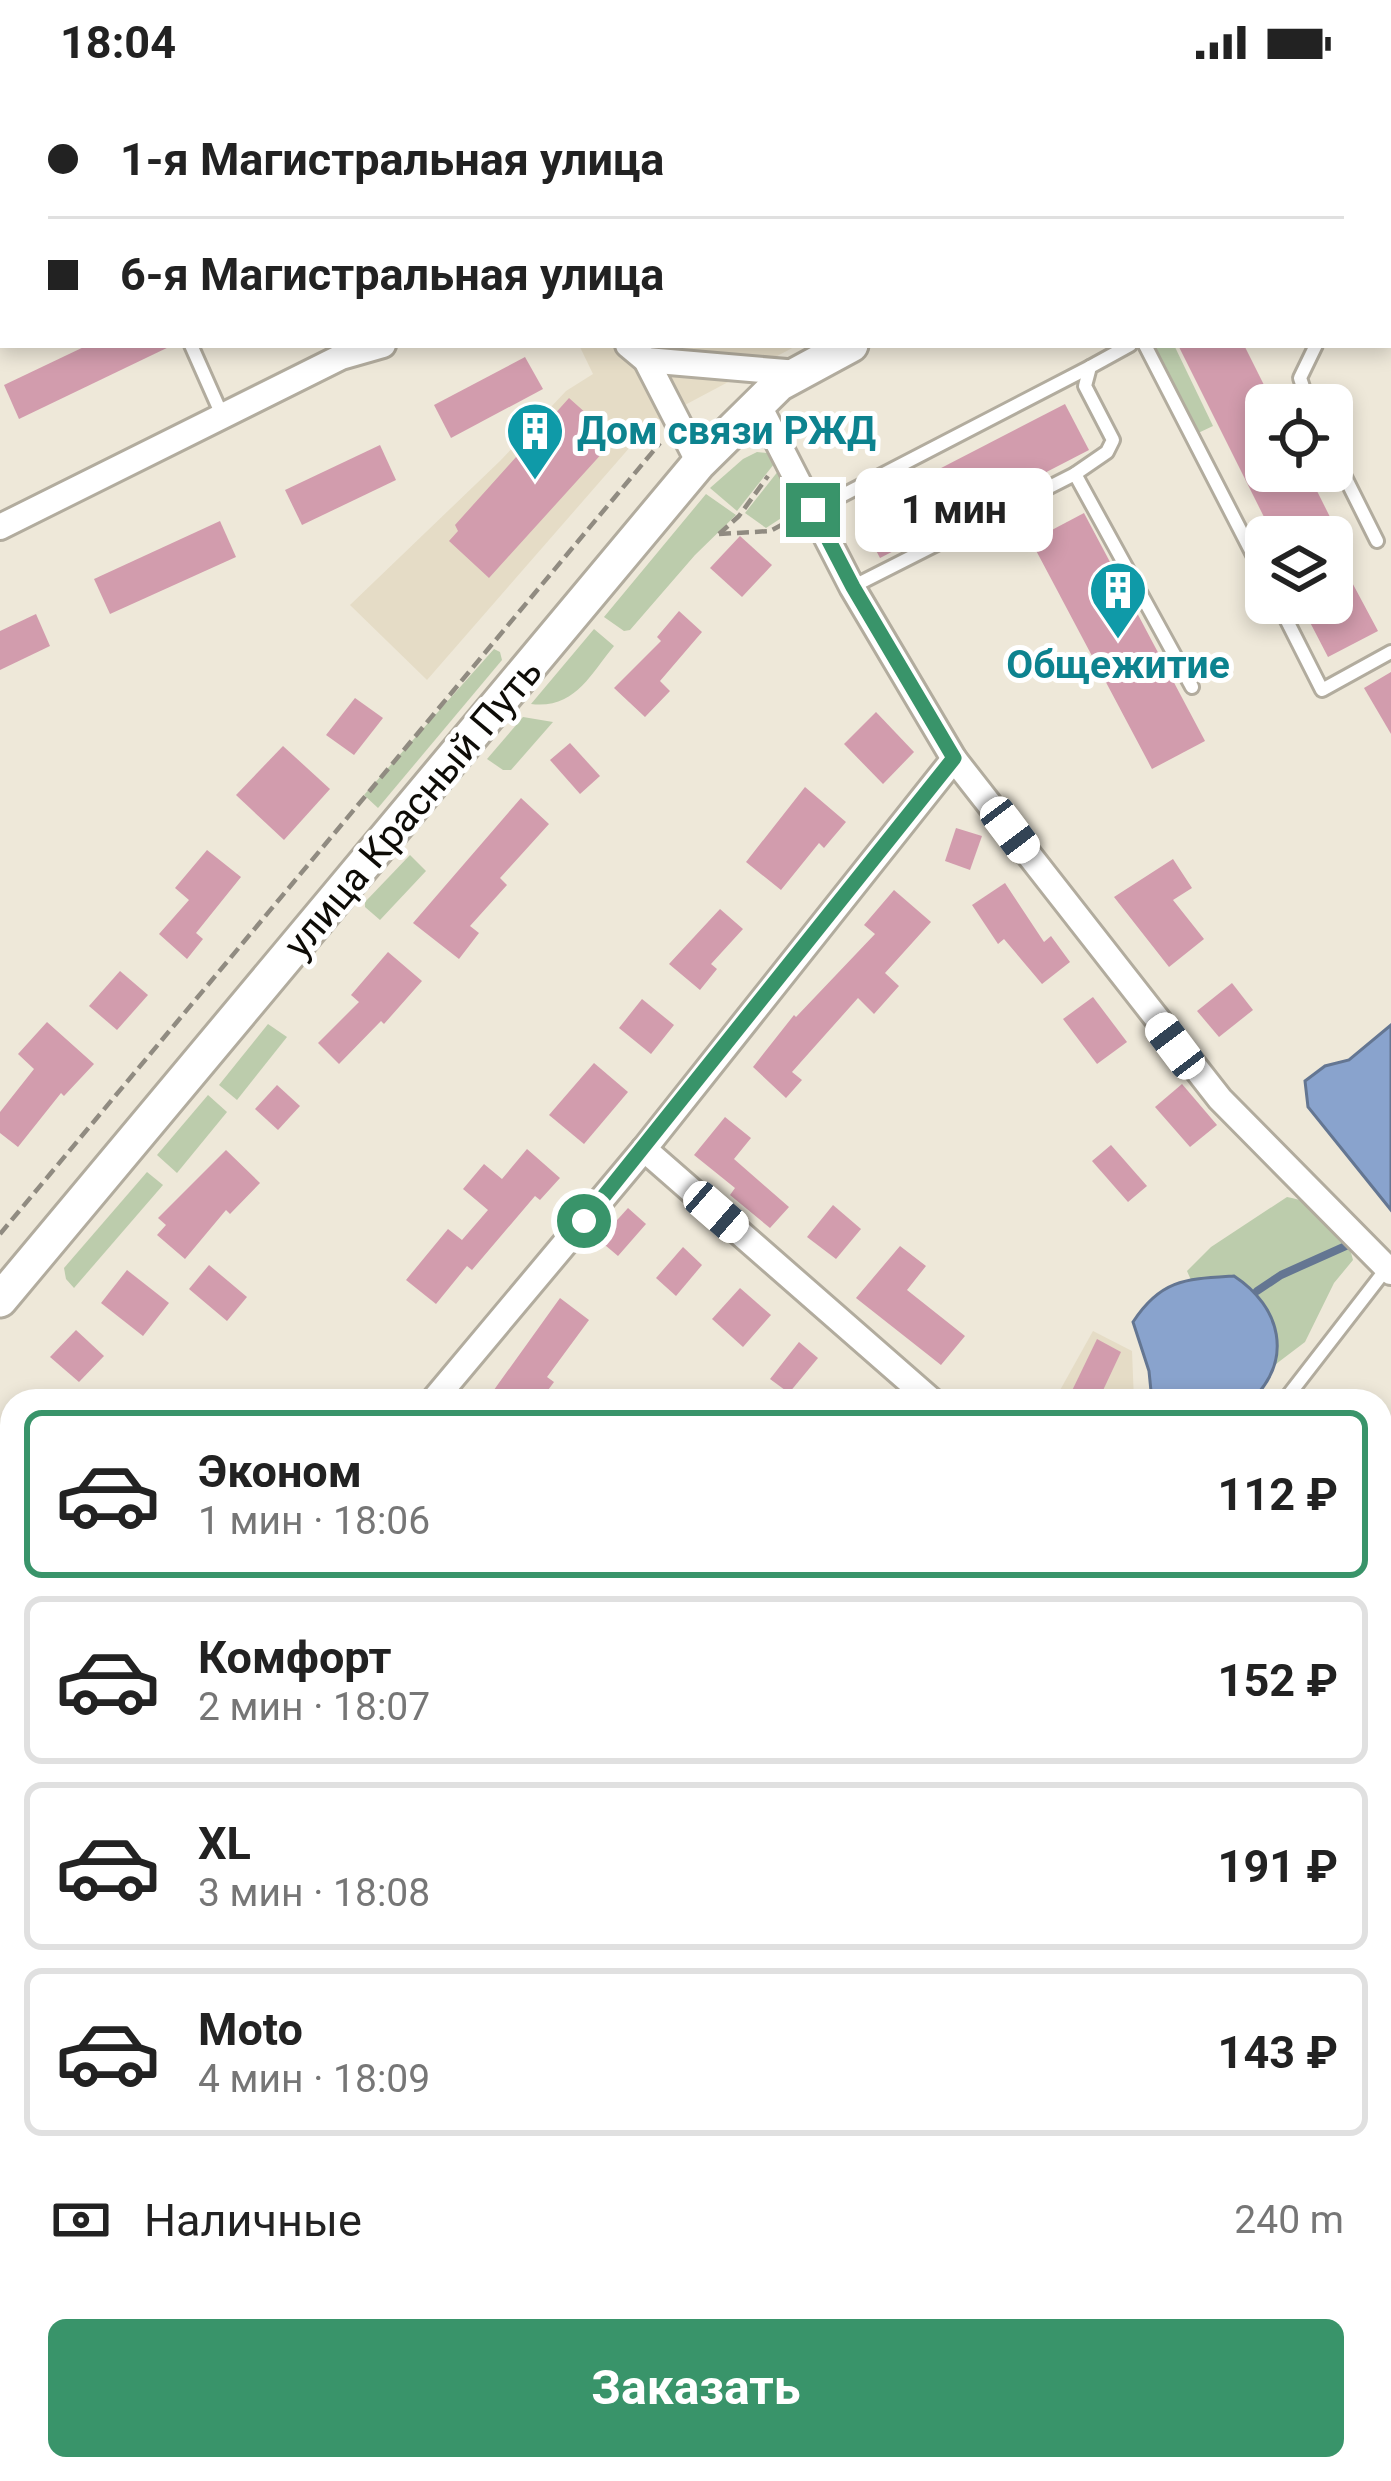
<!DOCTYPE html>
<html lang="ru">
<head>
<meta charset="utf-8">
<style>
  :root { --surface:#fff; --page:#f2f2f2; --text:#222; --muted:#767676; --line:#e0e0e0; --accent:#39946a }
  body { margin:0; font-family:Roboto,sans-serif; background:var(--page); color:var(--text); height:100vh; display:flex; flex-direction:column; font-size:45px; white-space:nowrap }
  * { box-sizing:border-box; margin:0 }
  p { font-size:39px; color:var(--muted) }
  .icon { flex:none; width:66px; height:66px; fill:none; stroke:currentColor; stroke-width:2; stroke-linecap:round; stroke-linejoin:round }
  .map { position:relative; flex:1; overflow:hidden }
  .details { position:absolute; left:0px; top:1305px; width:1392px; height:1092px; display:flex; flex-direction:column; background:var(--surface); border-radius:36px 36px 0 0; box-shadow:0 6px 18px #0003 }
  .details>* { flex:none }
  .banner { position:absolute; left:0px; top:0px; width:1392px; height:264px; box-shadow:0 6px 18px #0003; display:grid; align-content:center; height:264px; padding:0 48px; background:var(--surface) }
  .buttons { position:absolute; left:1245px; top:300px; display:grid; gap:24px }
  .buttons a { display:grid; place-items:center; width:108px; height:108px; border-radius:18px; background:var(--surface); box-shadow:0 6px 18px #0003; font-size:60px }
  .end { position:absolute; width:54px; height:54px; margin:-27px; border:15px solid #39946a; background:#fff; box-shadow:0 0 0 6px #fff }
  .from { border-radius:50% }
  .bubble { position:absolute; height:84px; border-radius:18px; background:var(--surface); box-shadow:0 6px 18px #0003; font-size:39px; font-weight:700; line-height:84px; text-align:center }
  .car { position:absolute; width:36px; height:72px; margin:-36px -18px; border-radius:15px; box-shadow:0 0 9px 3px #0007; background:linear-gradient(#fff 24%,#345 0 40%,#fff 0 76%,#345 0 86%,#fff 0) }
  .banner b { display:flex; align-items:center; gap:42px; height:114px; font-size:45px }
  .banner b+b { border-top:3px solid var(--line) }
  .banner i { width:30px; height:30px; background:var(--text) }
  ul { padding:21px 0 0; list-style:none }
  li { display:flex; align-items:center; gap:36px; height:168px; margin:0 24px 18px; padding:0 24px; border:6px solid var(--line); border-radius:18px }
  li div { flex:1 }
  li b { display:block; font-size:45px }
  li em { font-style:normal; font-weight:700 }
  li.active { border-color:var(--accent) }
  li>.icon { width:108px; height:108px; stroke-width:1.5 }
  .pay { display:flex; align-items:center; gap:30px; height:132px; padding:0 48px; font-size:45px }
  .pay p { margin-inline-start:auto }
  .cta { display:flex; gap:24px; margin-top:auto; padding:24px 48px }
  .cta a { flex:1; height:138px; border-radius:18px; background:var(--accent); color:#fff; font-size:48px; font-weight:700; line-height:138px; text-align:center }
  .status { display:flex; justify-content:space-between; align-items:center; height:84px; padding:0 60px; background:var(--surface); direction:ltr }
  .status svg { height:33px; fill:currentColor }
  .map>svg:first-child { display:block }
  .built { fill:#e5dcc6 }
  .green { fill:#bcccac }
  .water { fill:#89a3cd; stroke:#647692; stroke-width:3 }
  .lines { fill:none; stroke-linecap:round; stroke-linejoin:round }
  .stream { stroke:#647692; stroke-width:8 }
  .building { fill:#d29cad }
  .service-casing { stroke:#b2ac9e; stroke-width:18 }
  .minor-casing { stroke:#b2ac9e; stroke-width:30 }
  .secondary-casing { stroke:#b2ac9e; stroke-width:39 }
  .path { stroke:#908b81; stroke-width:4.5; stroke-dasharray:12 6; stroke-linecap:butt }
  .service { stroke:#fff; stroke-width:12 }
  .minor { stroke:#fff; stroke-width:24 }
  .secondary { stroke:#fff; stroke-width:33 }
  .rail-casing { stroke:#5b574f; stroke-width:12 }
  .rail { stroke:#fff; stroke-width:8; stroke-dasharray:22; stroke-linecap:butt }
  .route { stroke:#39946a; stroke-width:15 }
  .labels { text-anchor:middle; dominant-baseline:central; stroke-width:10; stroke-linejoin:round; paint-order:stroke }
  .culture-label { font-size:39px; font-weight:bold; fill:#0d838f; stroke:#fff; text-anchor:start }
  .street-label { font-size:39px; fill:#0e0c07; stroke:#fff }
</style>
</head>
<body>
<div class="status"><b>18:04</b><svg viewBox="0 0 49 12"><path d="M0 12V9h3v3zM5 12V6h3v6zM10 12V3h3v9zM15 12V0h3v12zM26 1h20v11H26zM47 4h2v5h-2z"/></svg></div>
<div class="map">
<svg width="1391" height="2397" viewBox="0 0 1391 2397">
  <rect width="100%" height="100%" fill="#eee8d9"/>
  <g class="built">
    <path d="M453 0H1224L1218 3Z"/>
    <path d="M579 261H798L651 339 427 596 350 521 500 377 566 307 593 290Z"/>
    <path d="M1093 1247 1132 1267 1134 1317H1054Z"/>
    <path d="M1380 1393 1391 1395V2050L1380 2048Z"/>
    <path d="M75 2385H162L229 2397H0V2388Z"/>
    <path d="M250 2385H449L463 2397H240Z"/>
  </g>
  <g class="green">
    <path d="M1151 261H1174L1213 342 1196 350Z"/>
    <path d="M757 368 767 369 774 380 737 427 710 404 743 375Z"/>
    <path d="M779 386 792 411 789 429 766 444 745 429Z"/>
    <path d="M706 410 736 431 695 471 630 546 624 547 604 533Z"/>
    <path d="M594 545 614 562C589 592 575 625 531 620Z"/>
    <path d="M494 565 500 568 502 576 378 724 364 711Z"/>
    <path d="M523 633 553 638 511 686H503L487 675Z"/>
    <path d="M410 771 426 787 380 836 365 823V818Z"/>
    <path d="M268 940 287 953 237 1016 219 1001Z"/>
    <path d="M208 1011 227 1028 177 1089 157 1071Z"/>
    <path d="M147 1088 163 1101 74 1204 66 1195 64 1184Z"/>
    <path d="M1287 1113C1319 1118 1346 1144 1353 1176L1334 1199 1305 1258 1276 1280C1276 1231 1270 1225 1234 1192L1191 1196 1187 1187 1211 1163Z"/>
  </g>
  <g class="water">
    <path d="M1391 941V1126L1308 1023 1305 997 1325 982 1349 976Z"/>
    <path d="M1234 1192C1281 1223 1294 1275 1251 1317H1142L1151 1307 1149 1287 1133 1238C1161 1195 1186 1195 1234 1192Z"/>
  </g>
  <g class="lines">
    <g class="stream">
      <path d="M1257 1207 1281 1191 1348 1161"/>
      <path d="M0 2320 12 2327"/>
    </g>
  </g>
  <g class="building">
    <path d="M88 261H173L19 335 4 301Z"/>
    <path d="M1178 261H1244L1274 321H1266V387H1307L1340 453H1274Z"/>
    <path d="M525 273 543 305 451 354 434 321Z"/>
    <path d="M569 314 615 355 489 494 449 457 458 447 455 441Z"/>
    <path d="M1065 320 1089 366 880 474 856 428Z"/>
    <path d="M380 361 396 396 302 441 285 406Z"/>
    <path d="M1084 429 1205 657 1152 685 1031 457Z"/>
    <path d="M220 437 236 473 110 530 94 495Z"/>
    <path d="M740 452 772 481 742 513 710 484Z"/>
    <path d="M1332 461 1378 547 1328 573 1300 519H1332Z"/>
    <path d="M679 527 702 548 660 597 670 607 645 633 614 604 661 557 657 553Z"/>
    <path d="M36 530 50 562 0 586V547Z"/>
    <path d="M1391 588V650L1364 604Z"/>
    <path d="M355 614 383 634 354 671 326 651Z"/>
    <path d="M876 628 914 668 883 700 844 660Z"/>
    <path d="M570 659 600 692 580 710 550 676Z"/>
    <path d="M283 662 330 705 284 756 236 711Z"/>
    <path d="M805 703 846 738 824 764 819 759 781 806 746 778Z"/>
    <path d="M521 714 549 740 500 794 507 801 470 842 479 849 459 875 413 839Z"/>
    <path d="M956 744 982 752 970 786 945 777Z"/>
    <path d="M207 766 241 793 196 849 203 855 187 875 159 850 189 816 175 804Z"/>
    <path d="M1173 775 1192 804 1173 816 1204 855 1169 883 1114 813Z"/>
    <path d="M1005 799 1044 858 1051 852 1070 878 1042 900 1004 855 998 860 972 821Z"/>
    <path d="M894 806 931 838 885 889 899 902 874 930 858 914 792 988 802 996 786 1014 753 983 794 931 796 933 875 850 864 841Z"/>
    <path d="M720 825 743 845 711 880 717 885 700 906 669 880Z"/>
    <path d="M388 868 422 897 384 940 381 937 339 980 318 959 359 918 351 911Z"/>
    <path d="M120 887 148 911 117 946 89 922Z"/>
    <path d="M1232 899 1253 926 1219 953 1197 927Z"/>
    <path d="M1093 913 1127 958 1097 980 1063 935Z"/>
    <path d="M642 915 674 941 651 970 619 944Z"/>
    <path d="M47 938 94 980 64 1012 61 1009 18 1063 0 1049V1028L34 985 18 970Z"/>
    <path d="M594 979 628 1008 584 1060 549 1031Z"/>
    <path d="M1182 1000 1217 1041 1190 1063 1155 1023Z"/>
    <path d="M277 1001 300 1022 278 1046 255 1025Z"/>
    <path d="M725 1033 751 1054 734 1075 789 1123 770 1144 730 1111 735 1104 694 1071Z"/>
    <path d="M1111 1061 1147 1102 1128 1118 1092 1077Z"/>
    <path d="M527 1065 560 1094 540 1116 535 1112 472 1186 467 1182 436 1220 406 1196 448 1145 462 1156 488 1126 463 1105 484 1080 502 1095Z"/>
    <path d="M226 1066 260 1099 230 1130 226 1126 185 1175 157 1151 166 1141 158 1134Z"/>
    <path d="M833 1121 861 1145 836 1175 807 1153Z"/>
    <path d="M628 1124 646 1140 618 1172 599 1156Z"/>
    <path d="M900 1162 926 1182 907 1206 965 1252 941 1281 856 1214Z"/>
    <path d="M683 1163 702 1181 676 1212 656 1194Z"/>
    <path d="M209 1181 247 1213 227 1237 189 1205Z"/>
    <path d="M127 1186 169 1219 143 1252 101 1219Z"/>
    <path d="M740 1204 771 1231 743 1263 712 1235Z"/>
    <path d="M560 1214 589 1236 547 1293 554 1298 540 1317H486Z"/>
    <path d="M76 1246 104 1272 79 1298 50 1273Z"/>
    <path d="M1097 1255 1121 1268 1098 1317H1067Z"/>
    <path d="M799 1258 818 1274 789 1309 770 1295Z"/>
  </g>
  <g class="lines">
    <g class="service-casing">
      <g id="service">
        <path d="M989 0 990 3"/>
        <path d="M0 108 3 107"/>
        <path d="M1389 115 1391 114"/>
        <path d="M191 261 222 331"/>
        <path d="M1145 261 1266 496"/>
        <path d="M1309 321 1300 294 1316 261"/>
        <path d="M1332 367 1377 457"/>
        <path d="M1075 390 1107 368 1113 356 1085 302 1090 283 1130 261"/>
        <path d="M814 426 1090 283"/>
        <path d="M852 503 1075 390 1192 603"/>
        <path d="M1278 519 1322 606 1391 568"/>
        <path d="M1122 1317V1315"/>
        <path d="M1284 1317 1390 1180"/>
        <path d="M1380 2213 1391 2215"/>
        <path d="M0 2217 12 2218"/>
        <path d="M1380 2337 1391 2340"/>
        <path d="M478 2385 500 2397"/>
        <path d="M745 2397 758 2385"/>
        <path d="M1240 2397 1243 2385"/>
      </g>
    </g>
    <g class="minor-casing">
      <g id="minor">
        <path d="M628 261 646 276 699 379"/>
        <path d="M646 276 798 289"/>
        <path d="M757 318 852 503 954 675 1220 1015 1391 1188"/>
        <path d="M0 443 341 273 383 261"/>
        <path d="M644 1065 932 1317"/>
        <path d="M433 1317 644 1065 954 675"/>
        <path d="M0 1495 12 1504"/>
        <path d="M0 1841 12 1827"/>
      </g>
    </g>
    <g class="secondary-casing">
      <g id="secondary">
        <path d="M1347 3 1353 0"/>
        <path d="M0 1216 699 379 779 300 851 261"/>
      </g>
    </g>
    <g class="path">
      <path d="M719 450 739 432 768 392"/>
      <path d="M719 450 770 447 789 437"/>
      <path d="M0 1150 660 359"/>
      <path d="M1380 2015 1391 2018"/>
      <path d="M808 2385 809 2397"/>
      <path d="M1381 2397 1391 2357"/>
    </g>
    <use href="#service" class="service"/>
    <use href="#minor" class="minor"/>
    <use href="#secondary" class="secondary"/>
    <g class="rail-casing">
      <path id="rail" d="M4 3 11 0"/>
    </g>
    <use href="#rail" class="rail"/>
  </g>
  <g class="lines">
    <path class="route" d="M584 1137 954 674 853 503 813 426"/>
  </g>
  <defs>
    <g id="building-pin" transform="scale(3)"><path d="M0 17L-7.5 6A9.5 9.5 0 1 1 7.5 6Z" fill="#0f9aa8" stroke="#fff"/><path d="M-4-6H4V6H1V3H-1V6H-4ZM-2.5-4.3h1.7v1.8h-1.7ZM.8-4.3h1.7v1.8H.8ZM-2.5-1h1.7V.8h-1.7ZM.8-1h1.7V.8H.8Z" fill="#fff"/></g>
  </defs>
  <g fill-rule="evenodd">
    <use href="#building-pin" x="535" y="347"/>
    <use href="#building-pin" x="1118" y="506"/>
  </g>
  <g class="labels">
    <g class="culture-label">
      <text x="577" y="347">Дом связи РЖД</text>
      <text x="1118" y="581" text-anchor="middle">Общежитие</text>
    </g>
    <g class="street-label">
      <text transform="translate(413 724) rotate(-50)">улица Красный Путь</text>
    </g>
  </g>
</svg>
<div class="buttons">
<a><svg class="icon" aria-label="locate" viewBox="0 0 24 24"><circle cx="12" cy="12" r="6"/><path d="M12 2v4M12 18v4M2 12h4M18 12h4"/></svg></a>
<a><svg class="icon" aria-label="layers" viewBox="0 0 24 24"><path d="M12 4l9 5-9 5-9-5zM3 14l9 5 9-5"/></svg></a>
</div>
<i class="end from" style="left:584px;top:1137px"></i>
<i class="end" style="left:813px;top:426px"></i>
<div class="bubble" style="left:855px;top:384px;width:198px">1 мин</div>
<i class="car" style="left:1010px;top:746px;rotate:143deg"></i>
<i class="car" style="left:1175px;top:962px;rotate:323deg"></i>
<i class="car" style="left:716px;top:1128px;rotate:131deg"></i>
<div class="banner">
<b><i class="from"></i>1-я Магистральная улица</b>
<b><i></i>6-я Магистральная улица</b>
</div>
<section class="details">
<ul>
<li class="active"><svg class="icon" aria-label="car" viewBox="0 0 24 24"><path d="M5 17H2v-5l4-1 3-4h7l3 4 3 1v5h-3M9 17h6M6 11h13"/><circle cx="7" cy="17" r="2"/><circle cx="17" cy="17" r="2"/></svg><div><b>Эконом</b><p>1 мин · 18:06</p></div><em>112 ₽</em></li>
<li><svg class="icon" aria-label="car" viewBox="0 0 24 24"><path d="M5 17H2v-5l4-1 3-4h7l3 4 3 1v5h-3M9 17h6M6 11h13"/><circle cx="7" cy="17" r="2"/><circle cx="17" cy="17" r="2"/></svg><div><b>Комфорт</b><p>2 мин · 18:07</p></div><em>152 ₽</em></li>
<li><svg class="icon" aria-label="car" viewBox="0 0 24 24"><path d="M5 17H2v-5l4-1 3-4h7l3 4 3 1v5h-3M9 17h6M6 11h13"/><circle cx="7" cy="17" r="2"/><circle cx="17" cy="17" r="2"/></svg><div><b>XL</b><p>3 мин · 18:08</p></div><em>191 ₽</em></li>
<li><svg class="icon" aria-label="car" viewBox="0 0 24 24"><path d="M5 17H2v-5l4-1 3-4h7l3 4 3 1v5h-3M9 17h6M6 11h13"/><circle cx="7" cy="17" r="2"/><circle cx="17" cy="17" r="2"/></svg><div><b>Moto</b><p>4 мин · 18:09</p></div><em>143 ₽</em></li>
</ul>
<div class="pay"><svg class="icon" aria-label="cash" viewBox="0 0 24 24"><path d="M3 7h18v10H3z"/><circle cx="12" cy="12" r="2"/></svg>Наличные<p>240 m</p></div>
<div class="cta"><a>Заказать</a></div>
</section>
</div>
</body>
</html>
